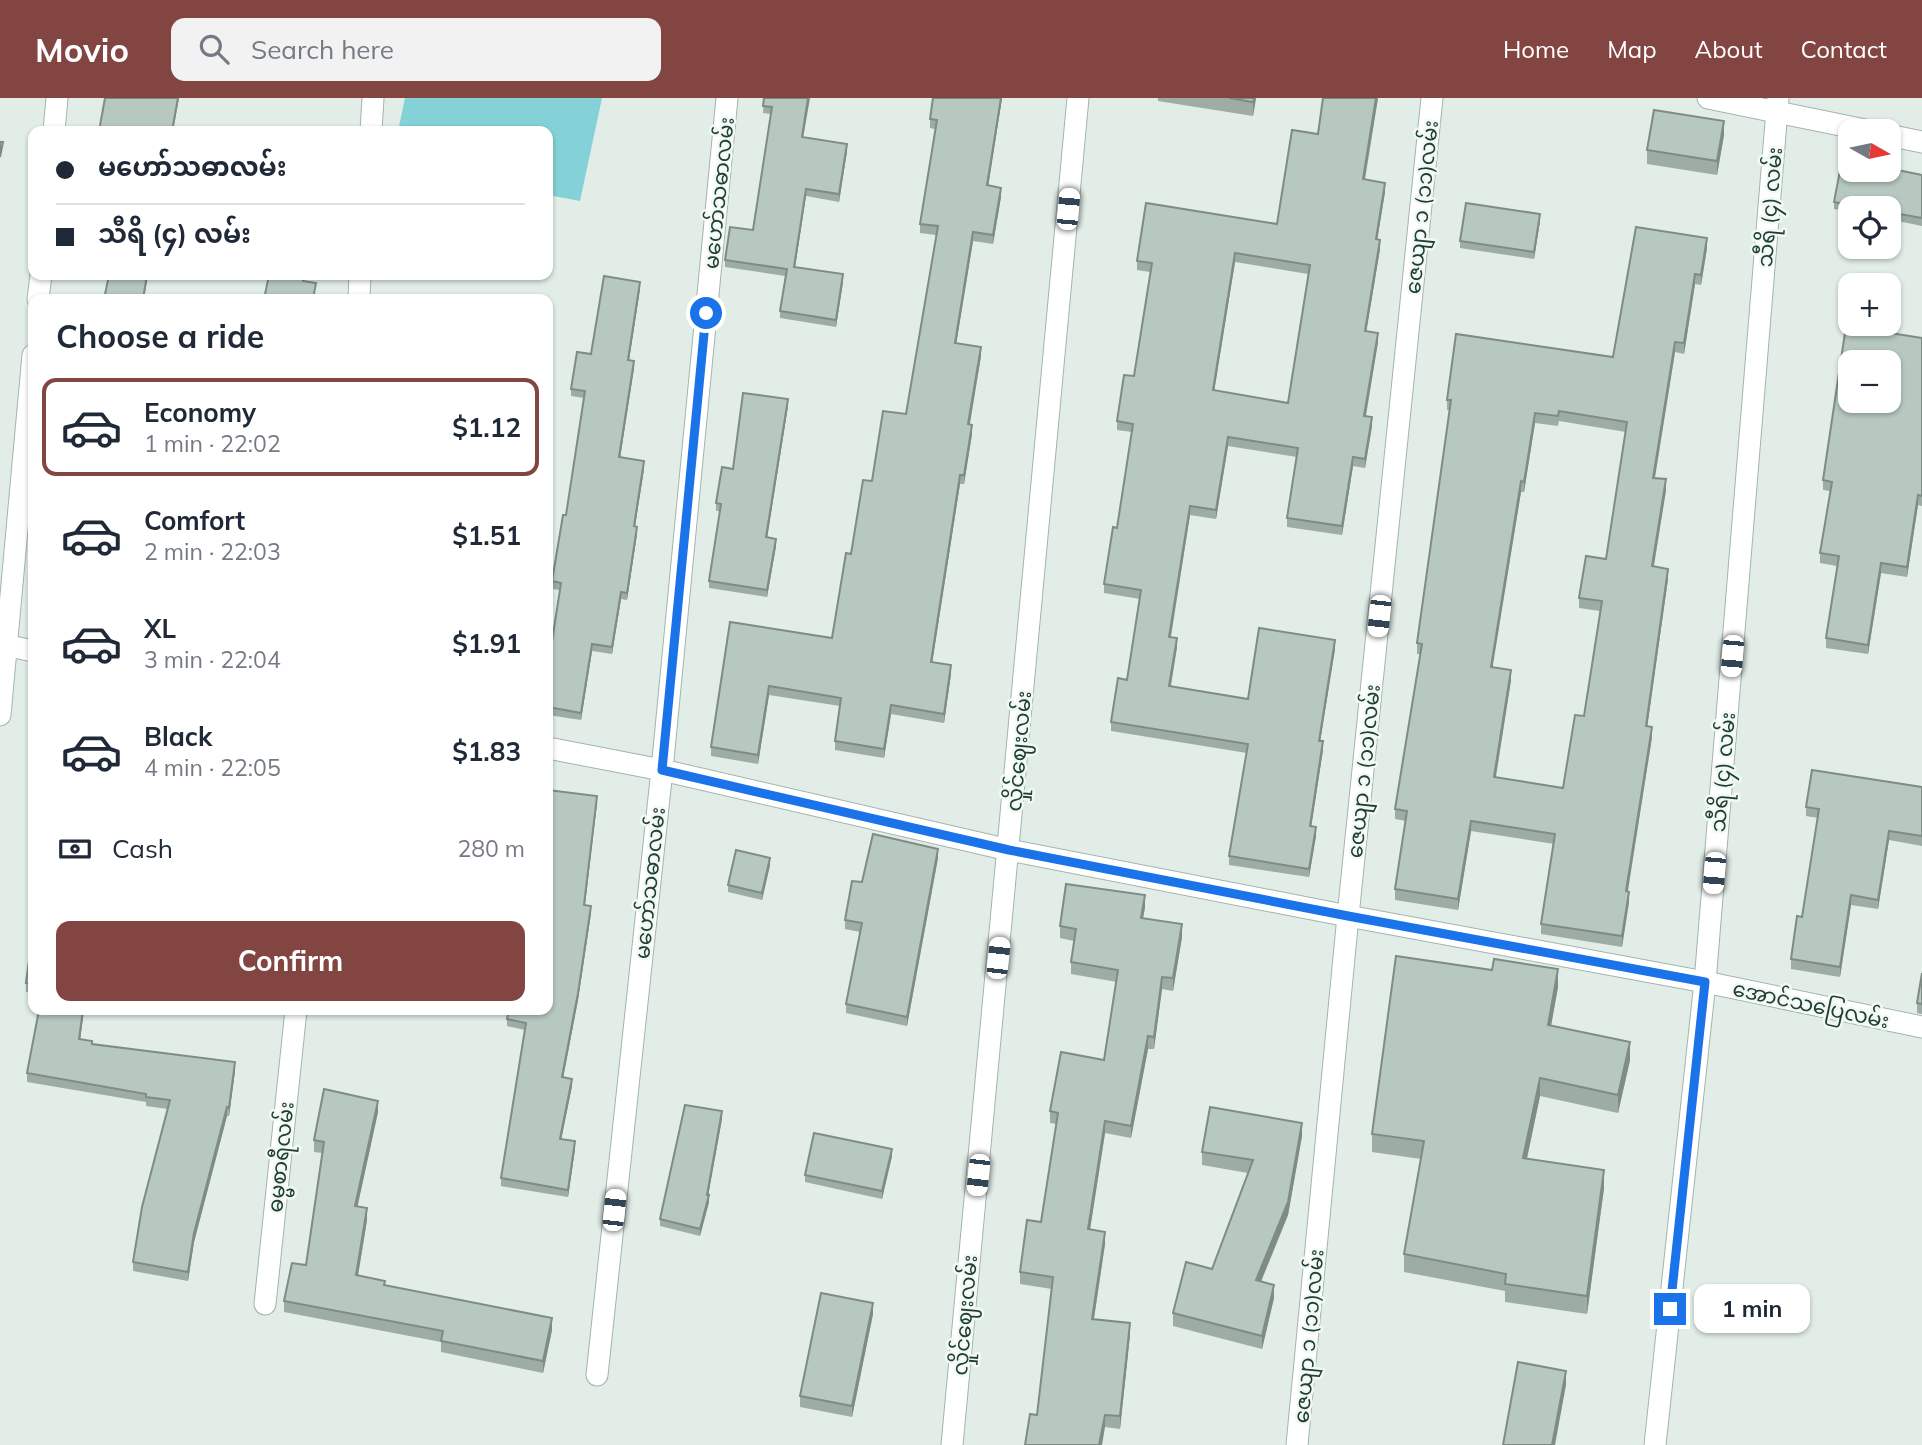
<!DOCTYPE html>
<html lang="en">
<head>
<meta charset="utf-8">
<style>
  :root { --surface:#fff; --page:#f2f2f3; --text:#1f2937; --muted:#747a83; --line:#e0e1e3; --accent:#834541 }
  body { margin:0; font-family:Mulish,"Noto Sans Myanmar",sans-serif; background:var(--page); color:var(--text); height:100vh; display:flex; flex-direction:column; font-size:26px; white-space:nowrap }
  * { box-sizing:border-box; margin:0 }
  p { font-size:23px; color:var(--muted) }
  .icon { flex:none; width:38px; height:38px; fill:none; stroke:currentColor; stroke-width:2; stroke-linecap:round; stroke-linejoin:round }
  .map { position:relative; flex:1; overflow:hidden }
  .side { position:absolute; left:28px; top:196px; width:525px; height:721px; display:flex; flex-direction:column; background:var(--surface); border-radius:14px; box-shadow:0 2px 5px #0004 }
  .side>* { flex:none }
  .guide { position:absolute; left:28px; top:28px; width:525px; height:154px; border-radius:14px; box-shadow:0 2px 5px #0004; display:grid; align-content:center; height:154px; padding:0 28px; background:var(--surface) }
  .needle { width:46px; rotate:99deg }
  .controls { position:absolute; left:1838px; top:21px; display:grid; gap:14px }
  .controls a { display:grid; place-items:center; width:63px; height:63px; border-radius:14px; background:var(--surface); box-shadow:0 2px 5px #0004; font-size:35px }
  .end { position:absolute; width:32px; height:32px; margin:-16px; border:9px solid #1a73e8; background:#fff; box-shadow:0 0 0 4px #fff }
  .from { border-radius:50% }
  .bubble { position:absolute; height:49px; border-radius:14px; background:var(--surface); box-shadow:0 2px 5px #0004; font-size:23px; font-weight:700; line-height:49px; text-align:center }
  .car { position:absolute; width:21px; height:42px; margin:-21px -10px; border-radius:9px; box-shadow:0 0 5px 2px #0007; background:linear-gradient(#fff 24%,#345 0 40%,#fff 0 76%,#345 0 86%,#fff 0) }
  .guide b { display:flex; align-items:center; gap:24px; height:66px; font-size:26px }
  .guide b+b { border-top:2px solid var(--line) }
  .guide i { width:18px; height:18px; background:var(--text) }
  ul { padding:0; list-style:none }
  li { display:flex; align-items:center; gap:21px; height:98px; margin:0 14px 10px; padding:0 14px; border:4px solid transparent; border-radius:14px }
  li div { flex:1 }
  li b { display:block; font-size:26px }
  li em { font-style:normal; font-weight:700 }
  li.active { border-color:var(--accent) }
  li>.icon { width:63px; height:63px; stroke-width:1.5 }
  h2 { padding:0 28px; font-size:32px; line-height:84px }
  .pay { display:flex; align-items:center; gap:18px; height:77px; padding:0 28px; font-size:26px }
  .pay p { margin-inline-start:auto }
  .button { display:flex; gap:14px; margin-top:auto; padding:14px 28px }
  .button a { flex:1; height:80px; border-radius:14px; background:var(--accent); color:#fff; font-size:28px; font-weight:700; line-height:80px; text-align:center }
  header { display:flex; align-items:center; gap:42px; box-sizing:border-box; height:98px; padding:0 35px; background:var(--accent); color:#fff }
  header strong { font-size:33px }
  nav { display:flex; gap:38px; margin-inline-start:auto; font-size:24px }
  .search { width:490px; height:63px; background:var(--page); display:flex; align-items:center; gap:18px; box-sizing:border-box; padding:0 24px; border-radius:14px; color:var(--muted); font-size:26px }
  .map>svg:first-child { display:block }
  .water { fill:#84d2d7 }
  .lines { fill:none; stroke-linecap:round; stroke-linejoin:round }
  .minor-casing { stroke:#a3b5ad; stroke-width:23 }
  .minor { stroke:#fff; stroke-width:21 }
  .wall { fill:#9daca4; fill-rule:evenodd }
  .shaded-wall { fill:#7f8c86 }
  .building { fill:#b6c8bf; stroke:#7f8c86; stroke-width:2; fill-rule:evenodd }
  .route { stroke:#1a73e8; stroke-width:9 }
  .labels { text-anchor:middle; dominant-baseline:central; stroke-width:5; stroke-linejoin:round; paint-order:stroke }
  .street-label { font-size:21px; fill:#203f33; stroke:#f2f9f4 }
</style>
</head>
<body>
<header>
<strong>Movio</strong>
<div class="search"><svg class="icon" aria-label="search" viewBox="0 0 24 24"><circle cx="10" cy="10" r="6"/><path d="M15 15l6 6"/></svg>Search here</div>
<nav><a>Home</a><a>Map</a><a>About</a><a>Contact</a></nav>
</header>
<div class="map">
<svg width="1922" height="1347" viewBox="0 0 1922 1347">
  <rect width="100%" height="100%" fill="#e1ede6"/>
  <path class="water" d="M405 0H602L580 103 548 97V33H398Z"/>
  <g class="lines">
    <g class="minor-casing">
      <g id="minor">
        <path d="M1708 0 1870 33"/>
        <path d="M54 33 57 0"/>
        <path d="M371 33 373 0"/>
        <path d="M1888 37 1922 44"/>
        <path d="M38 201 41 177"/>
        <path d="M359 201 360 177"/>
        <path d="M0 546 33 553"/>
        <path d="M0 617 33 257"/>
        <path d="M548 650 662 672 1009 752 1348 818 1705 884 1922 929"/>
        <path d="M265 1206 296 912"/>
        <path d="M597 1277 662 672 727 0"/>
        <path d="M952 1347 1078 0"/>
        <path d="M1297 1347 1348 818 1432 0"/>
        <path d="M1655 1347 1705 884 1778 0"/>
      </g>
    </g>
    <use href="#minor" class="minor"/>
  </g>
  <g class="wall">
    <path d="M764 0 803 39 847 53 839 104 806 98 795 169 843 184 836 229 780 220V213L785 178 725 169V162L753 132 771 16 763 15Z"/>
    <path d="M933 0H1002L988 88 1001 99 993 146 973 143 956 245 981 258 970 326 972 336 964 386H960L932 564 951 576 944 625 891 616 884 660 835 652V643L840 608 769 597 758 666 711 658V649L730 524 832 540 851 456 872 383 906 316 936 137 920 135V126L935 31 930 30V21Z"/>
    <path d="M1158 0H1256L1253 18 1158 3Z"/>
    <path d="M1323 0H1378L1365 82 1385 94 1377 141 1380 151 1366 234 1378 244 1366 318 1372 328 1365 370 1353 368 1342 437 1287 429V420L1297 359 1228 348 1216 421 1190 417 1171 539 1177 549 1171 588 1248 601 1335 551 1320 643 1323 652 1311 728 1316 738 1309 779 1229 767V758L1247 655 1111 633V624L1127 582 1140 501 1104 495V486L1117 430 1132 334 1117 332V323L1134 278 1150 174 1137 172V163L1277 126 1318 36ZM1235 164 1308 176 1288 305 1214 292Z"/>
    <path d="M1724 37 1717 77 1647 66V52Z"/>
    <path d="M1922 77V128L1888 121V110H1850V114L1834 111V104Z"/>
    <path d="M1540 123 1534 161 1460 150V143Z"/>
    <path d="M1707 150 1701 187 1695 186 1684 256 1675 254 1655 380 1666 392 1654 468 1668 481 1647 628 1652 639 1628 793 1629 804 1622 849 1541 836V826L1554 746 1471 733 1458 812 1395 802V791L1406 723 1395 721V711L1421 556H1417V545L1450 312H1447V302L1613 259ZM1559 323 1626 334 1606 461 1579 500V510L1600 513 1584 618 1563 690 1496 679 1511 582 1492 569 1521 394H1524L1535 325 1558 328Z"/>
    <path d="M640 191 629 262 634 270 620 360 644 371 635 428 637 436 627 502 621 501 612 556 592 553 581 622 548 617V569L560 492 552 491V483L566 417 584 300 571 298V291L591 256Z"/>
    <path d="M1922 240V408L1918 407 1907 479 1881 475 1868 556 1826 550V540L1837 468 1820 465V455L1830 393 1823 392V382Z"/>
    <path d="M788 308 767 440 776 448 767 499 709 490V483L720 413H716V405L733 371Z"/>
    <path d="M1922 689V748L1889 742 1878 811 1851 807 1840 879 1791 871V861L1802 819 1818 720 1806 718V709Z"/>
    <path d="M597 705 585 807 591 815 578 902 563 979 572 988 561 1041 575 1051 568 1099 501 1088V1080L525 932 507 928V921L548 912Z"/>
    <path d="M33 706V735H31Z"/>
    <path d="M938 760 907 928 846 915V906L860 834 845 831V822L862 784Z"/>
    <path d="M770 767 762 802 728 794V787Z"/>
    <path d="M1145 809 1143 820 1182 839 1173 893 1162 891 1154 951H1148L1131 1040 1105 1035 1090 1132 1105 1146 1094 1221 1130 1237 1120 1331 1105 1329 1037 1317 1052 1191 1020 1186V1174L1041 1124 1056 1026 1050 1025V1013L1104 962 1117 884 1071 876V864L1074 843 1060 840V828Z"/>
    <path d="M33 833V895L26 894V885Z"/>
    <path d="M1922 875V916L1917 915V905Z"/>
    <path d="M1558 889 1551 927 1630 962 1618 1015 1540 998 1527 1061 1604 1090 1587 1216 1505 1204V1193L1404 1174V1156L1421 1061 1372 1054V1036Z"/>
    <path d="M39 912H84L80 941 92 946 235 973 229 1018H227L194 1144 188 1183 133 1173V1164L168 1011 146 1008V1004L27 984V975Z"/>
    <path d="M378 1014 357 1109 367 1122 358 1178 385 1187 552 1232 543 1275 441 1254V1244L284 1214V1203L306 1167 322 1055 314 1054V1042Z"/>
    <path d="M722 1021 708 1097 709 1104 700 1138 660 1128V1121Z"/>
    <path d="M1302 1038 1288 1117 1261 1184 1274 1200 1262 1251 1173 1228V1215L1212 1171 1248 1075 1202 1067V1054Z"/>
    <path d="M892 1058 882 1101 805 1084V1077Z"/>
    <path d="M873 1216 852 1319 800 1309V1298Z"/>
  </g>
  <g class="shaded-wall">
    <path d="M178 0H179L173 33H172Z"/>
    <path d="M808 0H810L802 46V39Z"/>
    <path d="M1001 0H1002L987 96V87Z"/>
    <path d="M1254 0H1256L1253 18V4Z"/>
    <path d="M1376 0H1378L1363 90V81Z"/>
    <path d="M1724 23V37L1717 77V63Z"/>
    <path d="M847 46V53L839 104V96Z"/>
    <path d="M1385 85V94L1376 150V141Z"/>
    <path d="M1001 90V99L993 146V137Z"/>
    <path d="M806 91V98L794 176V169Z"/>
    <path d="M1540 116V123L1534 161V154Z"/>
    <path d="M973 134V143L955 254V245Z"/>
    <path d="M1707 140V150L1701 187V177Z"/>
    <path d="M1380 142V151L1365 242V233Z"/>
    <path d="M1235 155V164L1213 301V292Z"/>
    <path d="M843 176V184L836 229V222Z"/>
    <path d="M1695 176V186L1684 256V245Z"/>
    <path d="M147 177H148L144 201H143Z"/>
    <path d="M640 184V191L628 269V262Z"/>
    <path d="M1378 235V244L1364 327V318Z"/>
    <path d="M1675 244V254L1653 390V380Z"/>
    <path d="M981 249V258L968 335V326Z"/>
    <path d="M634 263V270L619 367V359Z"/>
    <path d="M788 301V308L766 447V439Z"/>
    <path d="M1535 315V325L1524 394V384Z"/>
    <path d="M1372 319V328L1365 370V361Z"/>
    <path d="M972 327V336L964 386V377Z"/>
    <path d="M1228 339V348L1216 421V412Z"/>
    <path d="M1353 359V368L1342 437V428Z"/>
    <path d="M644 363V371L634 435V428Z"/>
    <path d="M960 377V386L931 573V564Z"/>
    <path d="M1666 381V392L1652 478V468Z"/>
    <path d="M1521 383V394L1491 579V569Z"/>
    <path d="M1918 397V407L1907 479V469Z"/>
    <path d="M1190 408V417L1169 548V539Z"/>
    <path d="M637 429V436L627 502V495Z"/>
    <path d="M776 441V448L767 499V492Z"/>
    <path d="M1881 465V475L1868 556V547Z"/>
    <path d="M1668 471V481L1646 638V628Z"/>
    <path d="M621 494V501L612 556V549Z"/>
    <path d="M1177 540V549L1169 597V588Z"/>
    <path d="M1335 542V551L1319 651V643Z"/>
    <path d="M592 546V553L581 622V615Z"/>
    <path d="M951 567V576L944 625V616Z"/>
    <path d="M1511 572V582L1494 689V679Z"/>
    <path d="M769 588V597L758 666V657Z"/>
    <path d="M891 607V616L884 660V651Z"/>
    <path d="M1652 629V639L1626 803V793Z"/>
    <path d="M1323 643V652L1310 737V728Z"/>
    <path d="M597 698V705L584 814V807Z"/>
    <path d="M1471 723V733L1458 812V801Z"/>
    <path d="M1316 729V738L1309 779V771Z"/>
    <path d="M1889 733V742L1878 811V802Z"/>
    <path d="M938 751V760L907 928V919Z"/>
    <path d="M770 760V767L762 802V795Z"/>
    <path d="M1629 794V804L1622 849V838Z"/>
    <path d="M1145 797V809L1141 832V820Z"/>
    <path d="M1851 797V807L1840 879V869Z"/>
    <path d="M591 808V815L578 902 562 986V979Z"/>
    <path d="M1182 826V839L1173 893V880Z"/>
    <path d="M1558 871V889L1548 945V927Z"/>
    <path d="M1162 879V891L1154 951V939Z"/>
    <path d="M83 912H84L79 950V941Z"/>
    <path d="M1148 938V951L1131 1040V1028Z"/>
    <path d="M1630 944V962L1618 1015V997Z"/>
    <path d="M235 964V973L229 1018V1010Z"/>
    <path d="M1540 980V998L1523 1078V1060Z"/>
    <path d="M572 981V988L560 1048V1041Z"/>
    <path d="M378 1003V1014L355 1120V1108Z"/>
    <path d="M227 1009V1018L194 1144 188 1183V1174L194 1135Z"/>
    <path d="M722 1013V1021L707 1104V1097Z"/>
    <path d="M1105 1023V1035L1088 1144V1131Z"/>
    <path d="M1302 1025V1038L1288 1117 1256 1195V1182Z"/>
    <path d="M575 1043V1051L568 1099V1092Z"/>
    <path d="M892 1051V1058L882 1101V1093Z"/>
    <path d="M1604 1072V1090L1587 1216V1198Z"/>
    <path d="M709 1097V1104L700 1138V1131Z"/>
    <path d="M367 1110V1122L356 1189V1177Z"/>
    <path d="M1105 1134V1146L1092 1233V1221Z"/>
    <path d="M1274 1187V1200L1262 1251V1238Z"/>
    <path d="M873 1205V1216L852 1319V1308Z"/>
    <path d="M552 1220V1232L543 1275V1263Z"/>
    <path d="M1130 1225V1237L1120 1331V1318Z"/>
    <path d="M1566 1273V1287L1555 1347H1552Z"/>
    <path d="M1105 1317V1329L1102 1347H1099Z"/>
  </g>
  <g class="building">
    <path d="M105 0H178L172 33H99Z"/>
    <path d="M764 0H808L802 39 847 46 839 96 806 91 794 169 843 176 836 222 780 213 787 171 725 162 730 129 753 132 772 9 763 8Z"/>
    <path d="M933 0H1001L987 87 1001 90 993 137 973 134 955 245 981 249 968 326 972 327 964 377H960L931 564 951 567 944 616 891 607 884 651 835 643 841 600 769 588 758 657 711 649 730 524 832 540 846 455 851 456 863 382 872 383 883 313 906 316 938 128 920 126 937 22 930 21Z"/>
    <path d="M1229 0H1254L1253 4Z"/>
    <path d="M1323 0H1376L1363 81 1385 85 1376 141 1380 142 1365 233 1378 235 1364 318 1372 319 1365 361 1353 359 1342 428 1287 420 1298 350 1228 339 1216 412 1190 408 1169 539 1177 540 1169 588 1248 601 1259 530 1335 542 1319 643H1323L1310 728 1316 729 1309 771 1229 758 1248 646 1111 624 1118 580 1127 582 1141 492 1104 486 1113 429 1117 430 1133 326 1117 323 1124 277 1134 278 1152 165 1137 163 1146 105 1277 126 1292 32 1318 36ZM1235 155 1310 167 1288 305 1213 292Z"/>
    <path d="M1654 12 1724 23 1717 63 1647 52Z"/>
    <path d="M0 44H3L0 59Z"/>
    <path d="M1842 62 1850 63V72H1888V70L1922 77V120L1888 114V110H1867L1834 104Z"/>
    <path d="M1466 105 1540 116 1534 154 1460 143Z"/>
    <path d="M1636 129 1707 140 1701 177 1695 176 1684 245 1675 244 1653 380 1666 381 1652 468 1668 471 1646 628 1652 629 1626 793 1629 794 1622 838 1541 826 1555 736 1471 723 1458 801 1395 791 1407 713 1395 711 1422 546 1417 545 1451 302H1447L1456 236 1613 259ZM1559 313 1627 324 1606 461 1586 458 1579 500 1602 503 1584 618 1575 617 1563 690 1494 679 1511 572 1491 569 1521 383 1524 384 1535 315 1558 318Z"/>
    <path d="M109 177H147L143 201H104Z"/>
    <path d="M269 177H305L303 183 316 185 313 201H264Z"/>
    <path d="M604 178 640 184 628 262 634 263 619 359 644 363 634 428 637 429 627 495 621 494 612 549 592 546 581 615 548 609V569L561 485 552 483 563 417H566L585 293 571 291 577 254 591 256Z"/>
    <path d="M1846 228 1922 240V398L1918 397 1907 469 1881 465 1868 547 1826 540 1839 458 1820 455 1832 384 1823 382ZM1850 264H1888V303H1850Z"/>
    <path d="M743 295 788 301 766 439 776 441 767 492 709 483 721 406 716 405 722 369 733 371Z"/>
    <path d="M1812 672 1922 689V738L1889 733 1878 802 1851 797 1840 869 1791 861 1797 818 1802 819 1819 711 1806 709Z"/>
    <path d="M548 692 597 698 584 807 591 808 578 895 562 979 572 981 560 1041 575 1043 568 1092 501 1080 526 925 507 921 509 912H548Z"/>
    <path d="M33 706V726H31Z"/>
    <path d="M873 736 938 751 907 919 846 906 862 825 845 822 852 783 862 784Z"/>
    <path d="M736 752 770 760 762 795 728 787Z"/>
    <path d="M1066 786 1145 797 1141 820 1182 826 1173 880 1162 879 1154 939 1148 938 1131 1028 1105 1023 1088 1131 1105 1134 1092 1221 1130 1225 1120 1318 1105 1317 1099 1347H1025L1030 1316 1037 1317 1053 1179 1020 1174 1027 1122 1041 1124 1058 1015 1050 1013 1061 954 1104 962 1118 872 1071 864 1076 831 1060 828Z"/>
    <path d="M33 833V886L26 885Z"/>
    <path d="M1396 858 1492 872 1494 861 1558 871 1548 927 1630 944 1618 997 1540 980 1523 1060 1604 1072 1587 1198 1505 1186 1506 1176 1404 1156 1424 1043 1372 1036Z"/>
    <path d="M1922 875V906L1917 905Z"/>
    <path d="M39 912H83L79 941 92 943V946L235 964 229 1010 227 1009 194 1135 188 1174 133 1164 142 1109 170 1002 146 999V996L27 975Z"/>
    <path d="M324 991 378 1003 355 1108 367 1110 356 1177 385 1183 384 1187 552 1220 543 1263 441 1243 443 1233 284 1203 292 1165 306 1167 324 1044 314 1042Z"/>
    <path d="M685 1007 722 1013 707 1097H709L700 1131 660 1121Z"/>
    <path d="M1210 1009 1302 1025 1288 1104 1256 1182 1274 1187 1262 1238 1173 1215 1186 1164 1212 1171 1253 1062 1202 1054Z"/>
    <path d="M814 1035 892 1051 882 1093 805 1077Z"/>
    <path d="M821 1195 873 1205 852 1308 800 1298Z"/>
    <path d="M1518 1264 1566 1273 1552 1347H1503Z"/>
  </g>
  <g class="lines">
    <path class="route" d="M706 215 662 672 1009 752 1348 818 1705 884 1670 1211"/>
  </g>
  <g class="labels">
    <g class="street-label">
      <text transform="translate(718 95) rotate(-84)">မဟော်သဓာလမ်း</text>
      <text transform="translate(1421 109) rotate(-84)">ဇေယျာ ၁ (၁၁)လမ်း</text>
      <text transform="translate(1769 109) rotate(-85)">သီရိ (၄) လမ်း</text>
      <text transform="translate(1018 653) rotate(-85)">လှိုင်ဈေးလမ်း</text>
      <text transform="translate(1363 673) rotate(-84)">ဇေယျာ ၁ (၁၁)လမ်း</text>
      <text transform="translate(1722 674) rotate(-85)">သီရိ (၄) လမ်း</text>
      <text transform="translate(649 785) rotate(-84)">မဟော်သဓာလမ်း</text>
      <text transform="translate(1811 906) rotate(12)">အောင်သပြေလမ်း</text>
      <text transform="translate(280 1059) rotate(-84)">ဓမ္မစာရီလမ်း</text>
      <text transform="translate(964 1217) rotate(-85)">လှိုင်ဈေးလမ်း</text>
      <text transform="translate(1308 1238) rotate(-85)">ဇေယျာ ၁ (၁၁)လမ်း</text>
    </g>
  </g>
</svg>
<div class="controls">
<a><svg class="needle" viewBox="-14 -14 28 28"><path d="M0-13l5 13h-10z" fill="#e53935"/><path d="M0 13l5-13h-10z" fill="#747a83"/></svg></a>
<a><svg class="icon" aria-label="locate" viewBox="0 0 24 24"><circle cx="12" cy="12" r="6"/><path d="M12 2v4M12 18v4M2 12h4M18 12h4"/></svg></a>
<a>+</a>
<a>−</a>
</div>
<i class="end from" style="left:706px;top:215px"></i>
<i class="end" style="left:1670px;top:1211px"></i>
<div class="bubble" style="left:1694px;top:1186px;width:116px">1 min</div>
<i class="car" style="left:1068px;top:111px;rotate:5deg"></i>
<i class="car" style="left:1379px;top:518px;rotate:186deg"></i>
<i class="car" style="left:1732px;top:558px;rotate:185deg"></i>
<i class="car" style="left:1714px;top:775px;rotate:185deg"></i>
<i class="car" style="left:998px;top:860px;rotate:6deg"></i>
<i class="car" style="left:978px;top:1077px;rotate:186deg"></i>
<i class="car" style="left:614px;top:1112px;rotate:6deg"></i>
<div class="guide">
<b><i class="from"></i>မဟော်သဓာလမ်း</b>
<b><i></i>သီရိ (၄) လမ်း</b>
</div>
<section class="side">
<h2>Choose a ride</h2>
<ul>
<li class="active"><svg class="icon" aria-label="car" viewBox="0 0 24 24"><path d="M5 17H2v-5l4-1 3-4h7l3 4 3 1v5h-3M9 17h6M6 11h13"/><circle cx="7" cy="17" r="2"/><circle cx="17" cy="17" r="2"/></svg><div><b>Economy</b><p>1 min · 22:02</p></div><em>$1.12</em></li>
<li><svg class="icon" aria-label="car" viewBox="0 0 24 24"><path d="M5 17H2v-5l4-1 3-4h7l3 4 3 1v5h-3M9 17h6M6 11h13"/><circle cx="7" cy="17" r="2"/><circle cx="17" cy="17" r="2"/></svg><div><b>Comfort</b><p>2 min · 22:03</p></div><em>$1.51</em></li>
<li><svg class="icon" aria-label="car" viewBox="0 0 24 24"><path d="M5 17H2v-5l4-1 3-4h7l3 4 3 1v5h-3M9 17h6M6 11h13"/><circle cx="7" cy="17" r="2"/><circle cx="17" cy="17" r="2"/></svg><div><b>XL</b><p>3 min · 22:04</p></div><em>$1.91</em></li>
<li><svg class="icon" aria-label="car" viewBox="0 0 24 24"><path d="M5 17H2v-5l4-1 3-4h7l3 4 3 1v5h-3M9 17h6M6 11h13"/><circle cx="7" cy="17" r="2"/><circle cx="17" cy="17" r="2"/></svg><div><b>Black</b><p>4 min · 22:05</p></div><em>$1.83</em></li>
</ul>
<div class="pay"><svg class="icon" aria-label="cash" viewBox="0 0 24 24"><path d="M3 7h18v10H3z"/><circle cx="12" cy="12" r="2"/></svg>Cash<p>280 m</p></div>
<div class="button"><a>Confirm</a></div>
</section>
</div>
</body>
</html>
